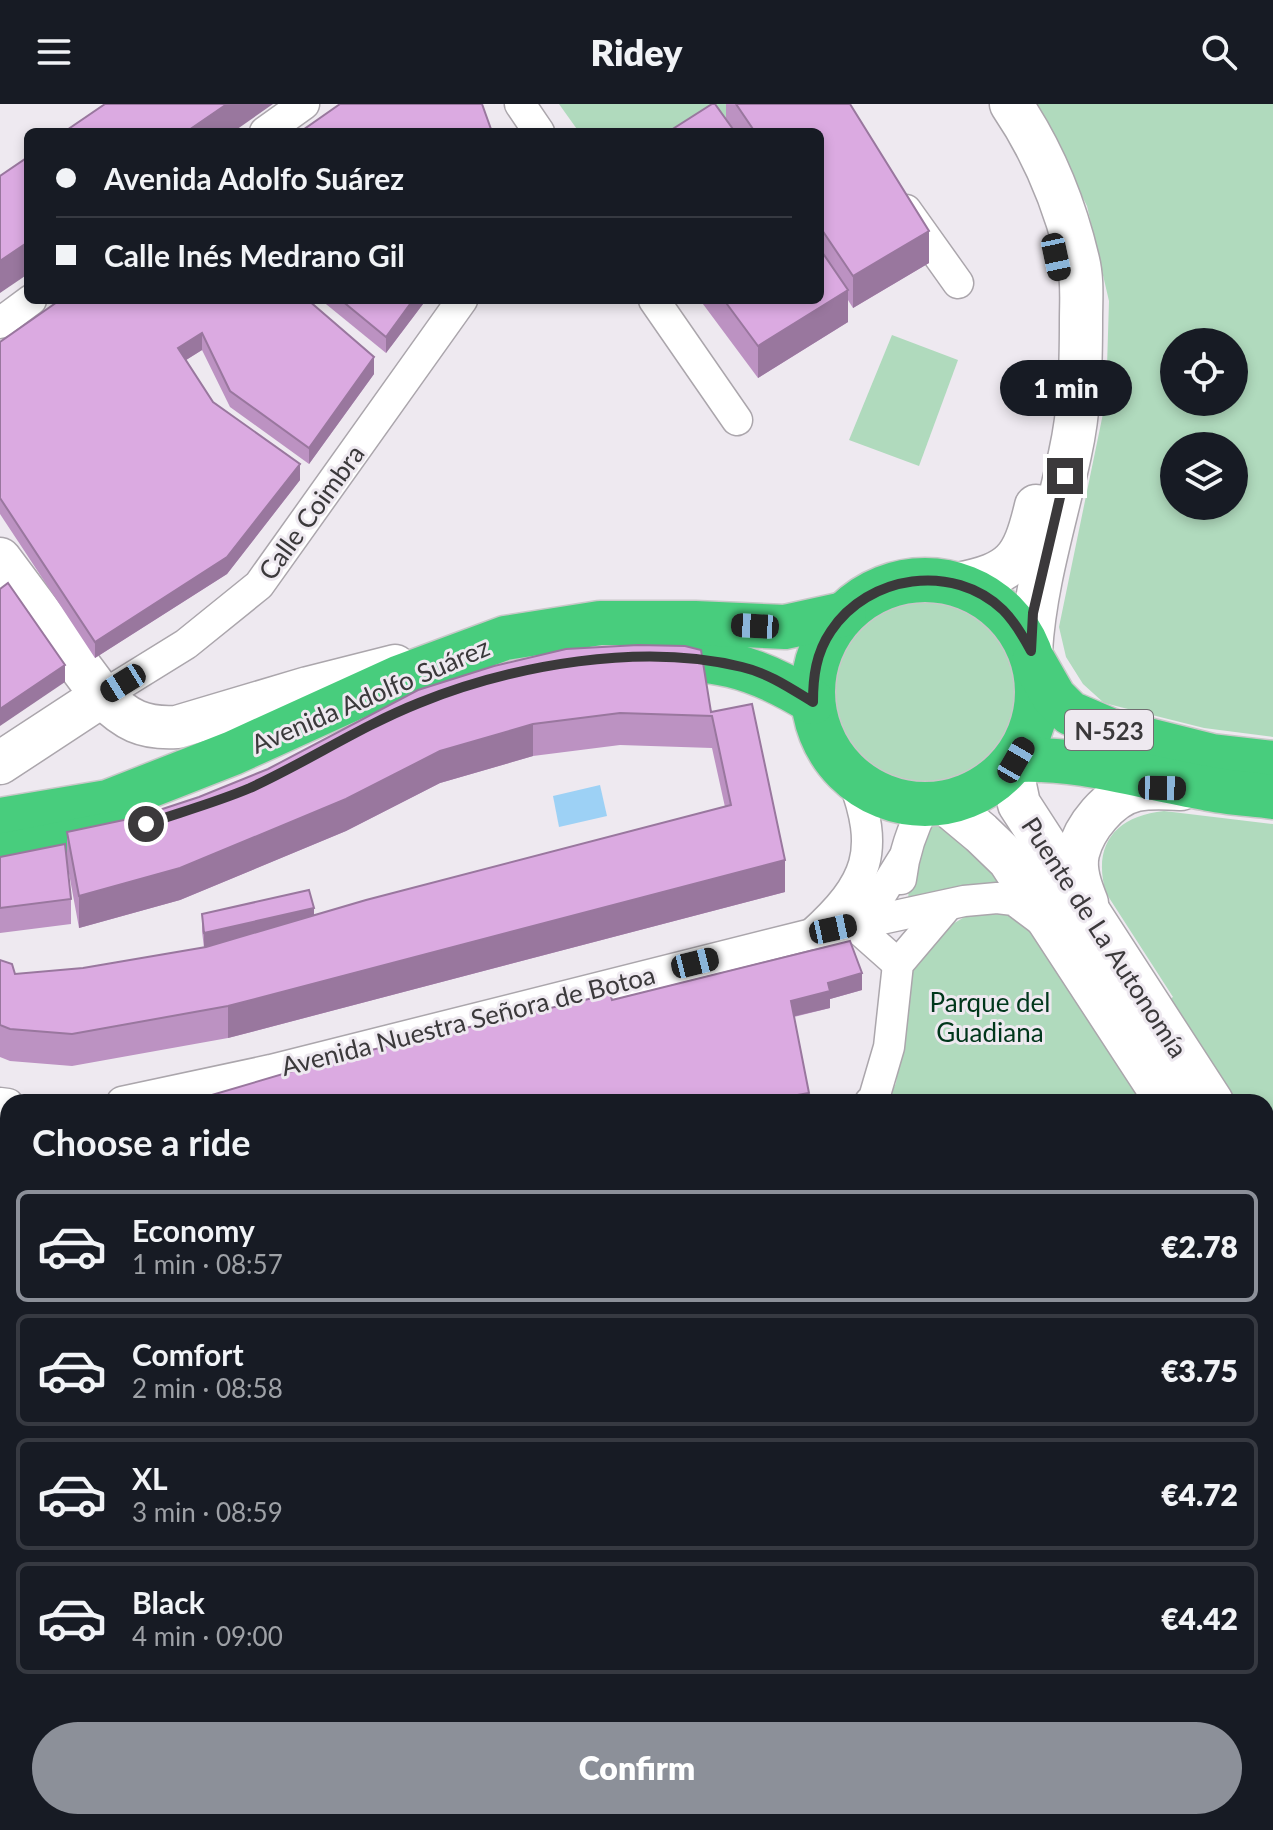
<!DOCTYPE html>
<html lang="en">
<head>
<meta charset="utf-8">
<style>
  :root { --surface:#171b24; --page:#242831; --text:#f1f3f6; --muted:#9ea1a6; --line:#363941; --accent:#8c9099 }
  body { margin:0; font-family:Lato,sans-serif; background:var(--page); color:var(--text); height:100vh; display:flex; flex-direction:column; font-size:30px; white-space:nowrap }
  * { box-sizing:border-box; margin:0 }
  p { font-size:26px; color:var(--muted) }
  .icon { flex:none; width:44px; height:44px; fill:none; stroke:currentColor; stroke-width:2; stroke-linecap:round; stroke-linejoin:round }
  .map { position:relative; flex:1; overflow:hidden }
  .side { position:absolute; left:0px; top:990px; width:1274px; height:736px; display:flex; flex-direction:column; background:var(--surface); border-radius:24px 24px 0 0; box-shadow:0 4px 12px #0003 }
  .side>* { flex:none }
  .guide { position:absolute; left:24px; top:24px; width:800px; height:176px; border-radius:12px; box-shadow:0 4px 12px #0003; display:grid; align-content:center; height:176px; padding:0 32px; background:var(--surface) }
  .buttons { position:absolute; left:1160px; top:224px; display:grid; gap:16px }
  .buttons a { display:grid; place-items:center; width:88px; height:88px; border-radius:50%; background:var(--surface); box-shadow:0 4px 12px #0003; font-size:40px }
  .end { position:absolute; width:36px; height:36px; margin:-18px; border:10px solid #3b393b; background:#fff; box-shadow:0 0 0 4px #fff }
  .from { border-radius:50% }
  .bubble { position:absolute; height:56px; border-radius:28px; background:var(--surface); box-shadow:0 4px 12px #0003; font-size:26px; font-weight:800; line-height:56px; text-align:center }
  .car { position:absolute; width:24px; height:48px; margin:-24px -12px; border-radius:10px; box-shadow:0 0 6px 2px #0007; background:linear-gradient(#222 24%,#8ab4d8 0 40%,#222 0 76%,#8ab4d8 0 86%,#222 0) }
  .guide b { display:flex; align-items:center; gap:28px; height:76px; font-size:30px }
  .guide b+b { border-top:2px solid var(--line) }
  .guide i { width:20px; height:20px; background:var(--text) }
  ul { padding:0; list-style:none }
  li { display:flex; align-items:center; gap:24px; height:112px; margin:0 16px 12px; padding:0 16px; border:4px solid var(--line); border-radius:12px }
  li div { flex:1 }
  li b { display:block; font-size:30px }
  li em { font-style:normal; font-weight:800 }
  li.current { border-color:var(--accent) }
  li>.icon { width:72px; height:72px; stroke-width:1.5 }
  h2 { padding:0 32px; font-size:36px; line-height:96px }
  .cta { display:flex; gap:16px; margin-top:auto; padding:16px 32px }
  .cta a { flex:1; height:92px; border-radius:48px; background:var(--accent); color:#fff; font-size:32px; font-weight:800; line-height:92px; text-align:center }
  header { display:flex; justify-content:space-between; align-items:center; height:104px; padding:0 32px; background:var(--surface); font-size:36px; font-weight:800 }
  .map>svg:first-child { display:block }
  .green { fill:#b0dabd; fill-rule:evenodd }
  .water { fill:#9dd1f5 }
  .pier { fill:#eee9f0 }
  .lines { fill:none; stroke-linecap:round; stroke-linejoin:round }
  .street-casing { stroke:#aba6ac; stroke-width:33 }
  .secondary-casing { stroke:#aba6ac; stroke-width:45 }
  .highway-casing { stroke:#c8c8c8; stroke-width:47 }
  .street { stroke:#fff; stroke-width:30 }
  .secondary { stroke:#fff; stroke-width:42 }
  .highway { stroke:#48cd7d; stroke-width:44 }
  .wall { fill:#bc92c2 }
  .shaded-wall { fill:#99779e }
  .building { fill:#dbaae1; stroke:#99779e; stroke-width:2 }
  .route { stroke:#3b393b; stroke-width:10 }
  .labels { text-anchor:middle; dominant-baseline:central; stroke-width:6; stroke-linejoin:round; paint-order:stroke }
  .shield { fill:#eee9f0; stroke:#716e71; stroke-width:2 }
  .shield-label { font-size:24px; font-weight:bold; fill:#3b393b }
  .street-label { font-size:26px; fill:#3b393b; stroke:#eee9f0 }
  .park-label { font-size:26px; fill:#00371b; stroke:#eee9f0 }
</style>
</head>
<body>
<header><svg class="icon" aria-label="menu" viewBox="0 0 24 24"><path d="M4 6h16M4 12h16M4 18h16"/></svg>Ridey<svg class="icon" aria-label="search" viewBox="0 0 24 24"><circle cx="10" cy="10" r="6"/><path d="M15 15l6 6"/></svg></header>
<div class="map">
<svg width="1273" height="1726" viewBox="0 0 1273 1726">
  <rect width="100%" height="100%" fill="#eee9f0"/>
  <g class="green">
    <path d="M559 0H754L717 28H579Z"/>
    <path d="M1035 0H1273V633L1204 624 1104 599 1083 580 1066 553 1059 523 1106 295 1109 197 1087 102ZM1174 238H1234V298H1174ZM1174 342H1234V402H1174Z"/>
    <path d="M892 231 958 256 919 362 849 336Z"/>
    <circle cx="926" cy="588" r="92"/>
    <path d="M1164 707 1273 720V1045L1266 1034V998H887L896 979 911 871 920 850 944 825 968 811 1006 810 1032 825 1106 936 1173 893 1106 789C1092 741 1115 712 1164 707Z"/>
    <path d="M929 715 956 730 1014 786 908 796 912 747Z"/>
    <path d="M8 1419V1718H463L447 1726H0V1422Z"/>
  </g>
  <g class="water">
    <path d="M600 681 607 712 559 723 553 692Z"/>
    <path d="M1273 1082V1726H454L470 1718H1266V1087Z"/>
  </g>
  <path class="pier" d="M1273 1078V1212L1266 1201V1082Z"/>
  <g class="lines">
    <g class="street-casing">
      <g id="street">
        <path d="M520 0 539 28"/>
        <path d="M265 28 304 0"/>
        <path d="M906 106 958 179"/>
        <path d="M654 196 737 316"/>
        <path d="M0 219 31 196"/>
        <path d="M102 592 186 540 259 481 462 196"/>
        <path d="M901 775C904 748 912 725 925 701"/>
        <path d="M812 830C869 778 880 747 853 675"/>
        <path d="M898 860 854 821 880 792 903 755"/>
        <path d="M122 998 271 966 812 830 964 797 997 794 1014 796 1042 817"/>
        <path d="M870 998 874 994 889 943 898 860 948 801"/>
        <path d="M0 999 8 1000"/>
        <path d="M0 1114 8 1113"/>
      </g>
    </g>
    <g class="secondary-casing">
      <g id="secondary">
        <path d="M1011 0C1043 47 1065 101 1078 156 1083 176 1081 196 1081 217 1081 262 1080 305 1070 350 1056 415 1035 480 1031 547"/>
        <path d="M0 455 102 592C126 616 143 625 177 623L308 584 395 562"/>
        <path d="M958 480C1013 469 1023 457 1036 402"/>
        <path d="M0 659 102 592"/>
        <path d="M1011 662 1019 700 1212 998"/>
        <path d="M945 699 981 729 1009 756 1167 998"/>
        <path d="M1087 799C1081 784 1074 766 1078 749 1084 724 1109 692 1136 686 1151 683 1166 684 1181 685"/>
        <path d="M1266 1082 1273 1093"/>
        <path d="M1266 1152 1273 1163"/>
      </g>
    </g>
    <g class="highway-casing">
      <g id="highway">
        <circle cx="925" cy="588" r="112"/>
        <path d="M642 554C715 554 750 559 813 598"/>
        <path d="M1034 558 1054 593 1070 609 1112 627 1212 652 1273 659"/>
        <path d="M1016 656C1081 653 1141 673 1205 684 1227 689 1250 690 1273 693"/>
        <path d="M0 716 108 698 233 649 400 573 505 534 600 519H695L785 523 844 510"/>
        <path d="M0 752 127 727"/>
      </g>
    </g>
    <use href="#street" class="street"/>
    <use href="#secondary" class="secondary"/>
    <use href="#highway" class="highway"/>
  </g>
  <g class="wall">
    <path d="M726 0H850L929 159 853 204 848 196V218L758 274 700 196H820V28H668L726 16Z"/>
    <path d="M60 196 374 270 309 360 230 303 202 246 186 256 213 298 300 376 227 470 95 554 0 410V238Z"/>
    <path d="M321 196H426L386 249Z"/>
    <path d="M418 586 711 608 785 788 228 934 72 962 10 957 0 953V856L15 870 83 864 204 844 202 827V810L314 811 725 703 712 644 620 641 533 652 440 679 346 727 180 796 79 824 68 764 71 795V820L0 829V753L67 758V728L138 713 199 693 268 665Z"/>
    <path d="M862 886 830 895V904L794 913 809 989V998H188L612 896Z"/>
    <path d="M8 1035V1097L0 1098V1038Z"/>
    <path d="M8 1132V1357L0 1348V1134Z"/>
  </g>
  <g class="shaded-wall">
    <path d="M227 0H273L233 28H186Z"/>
    <path d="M929 127V159L853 204V172Z"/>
    <path d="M28 138V170L0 189V157Z"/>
    <path d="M848 186V218L758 274V242Z"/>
    <path d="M413 196H426L386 249V233Z"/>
    <path d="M202 229V246L178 261V244Z"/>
    <path d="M374 253V270L309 360V344Z"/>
    <path d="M300 360V376L227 470 95 554V538Z"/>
    <path d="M65 561V578L0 622V605Z"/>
    <path d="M533 620V652L440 679 346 727 180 796 79 824V792L440 647Z"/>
    <path d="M785 756V788L228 934V902Z"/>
    <path d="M314 804V820L204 846V829Z"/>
    <path d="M862 869V886L830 895V904L791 913V897L828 879Z"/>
    <path d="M8 1584V1601L0 1605V1589Z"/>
  </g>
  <g class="building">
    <path d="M105 0H227L186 28H64Z"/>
    <path d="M340 0H482L492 28H300Z"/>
    <path d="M712 0H715L735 28H668Z"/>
    <path d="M736 0H850L929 127 853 172 820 123V28H755Z"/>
    <path d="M28 53V138L0 157V72Z"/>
    <path d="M820 145 848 186 758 242 724 196H820Z"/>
    <path d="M60 196H308L374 253 309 344 230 287 202 229 178 244 213 298 300 360 227 453 95 538 0 394V238Z"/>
    <path d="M341 196H413L386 233Z"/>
    <path d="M8 479 65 561 0 605V485Z"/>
    <path d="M638 541 685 542 701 546 711 608 752 600 785 756 228 902 72 930 10 925 0 921V856L12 860 15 870 83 864 206 843 366 796 731 701 712 612 620 609 533 620 440 647 346 695 180 764 79 792 67 728 138 713 199 693 268 665 418 586 494 562 566 545Z"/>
    <path d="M65 740 71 795 0 804V753Z"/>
    <path d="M309 786 314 804 204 829 202 810Z"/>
    <path d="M850 837 862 869 828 879 830 887 791 897 809 989 756 998H188L337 954 610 890 612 896Z"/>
    <path d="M8 1035V1080L0 1081V1038Z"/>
    <path d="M8 1132V1340L0 1331V1134Z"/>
    <path d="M8 1515V1584L0 1589V1521Z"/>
  </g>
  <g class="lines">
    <path class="route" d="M146 720C181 708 217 698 250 684 307 658 361 622 419 599 513 561 642 538 742 563 768 569 790 584 813 598 813 573 816 549 831 527 868 471 953 458 1003 506 1015 518 1023 532 1031 547L1033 509 1065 372"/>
  </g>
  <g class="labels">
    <rect class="shield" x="1065" y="606" width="88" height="40" rx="6"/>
    <g class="shield-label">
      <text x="1109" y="626">N-523</text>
    </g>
    <g class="street-label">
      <text transform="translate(311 408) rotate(-54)">Calle Coimbra</text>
      <text transform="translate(370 591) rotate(-23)">Avenida Adolfo Suárez</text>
      <text transform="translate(1105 833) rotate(57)">Puente de La Autonomía</text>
      <text transform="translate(468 916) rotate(-14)">Avenida Nuestra Señora de Botoa</text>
    </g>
    <g class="park-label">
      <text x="990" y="898">Parque del<tspan x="990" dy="30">Guadiana</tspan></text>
    </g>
  </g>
</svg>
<div class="buttons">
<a><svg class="icon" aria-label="locate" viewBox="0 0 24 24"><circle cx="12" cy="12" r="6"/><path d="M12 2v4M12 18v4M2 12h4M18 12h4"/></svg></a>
<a><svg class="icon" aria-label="layers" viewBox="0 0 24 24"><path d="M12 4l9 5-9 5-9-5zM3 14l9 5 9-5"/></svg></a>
</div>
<i class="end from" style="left:146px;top:720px"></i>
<i class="end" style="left:1065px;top:372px"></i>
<div class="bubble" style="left:1000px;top:256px;width:132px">1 min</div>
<i class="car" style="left:1056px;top:153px;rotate:168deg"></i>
<i class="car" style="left:755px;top:522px;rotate:273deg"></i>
<i class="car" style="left:123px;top:579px;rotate:238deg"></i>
<i class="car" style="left:1016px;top:656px;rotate:30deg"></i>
<i class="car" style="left:1162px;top:684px;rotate:91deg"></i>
<i class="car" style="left:833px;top:825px;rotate:78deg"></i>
<i class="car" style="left:695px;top:859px;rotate:76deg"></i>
<div class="guide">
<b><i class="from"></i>Avenida Adolfo Suárez</b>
<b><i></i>Calle Inés Medrano Gil</b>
</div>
<section class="side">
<h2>Choose a ride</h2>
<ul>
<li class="current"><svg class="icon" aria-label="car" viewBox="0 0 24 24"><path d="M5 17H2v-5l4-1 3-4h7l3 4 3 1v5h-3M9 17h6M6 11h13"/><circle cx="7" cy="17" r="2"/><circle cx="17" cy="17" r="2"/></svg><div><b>Economy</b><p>1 min · 08:57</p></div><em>€2.78</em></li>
<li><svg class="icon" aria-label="car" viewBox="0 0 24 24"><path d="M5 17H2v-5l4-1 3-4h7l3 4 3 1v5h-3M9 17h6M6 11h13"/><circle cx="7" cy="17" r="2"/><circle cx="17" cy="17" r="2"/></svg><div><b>Comfort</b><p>2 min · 08:58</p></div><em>€3.75</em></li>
<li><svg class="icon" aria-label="car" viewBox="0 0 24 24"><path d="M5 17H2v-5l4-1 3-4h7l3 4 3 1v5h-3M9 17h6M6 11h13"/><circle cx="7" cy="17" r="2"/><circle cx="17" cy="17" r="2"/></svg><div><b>XL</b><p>3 min · 08:59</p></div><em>€4.72</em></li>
<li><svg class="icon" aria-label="car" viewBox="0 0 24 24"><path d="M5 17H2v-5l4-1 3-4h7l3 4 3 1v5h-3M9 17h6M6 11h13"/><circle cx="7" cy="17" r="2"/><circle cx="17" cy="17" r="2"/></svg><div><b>Black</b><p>4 min · 09:00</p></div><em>€4.42</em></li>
</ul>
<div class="cta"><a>Confirm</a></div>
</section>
</div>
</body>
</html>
